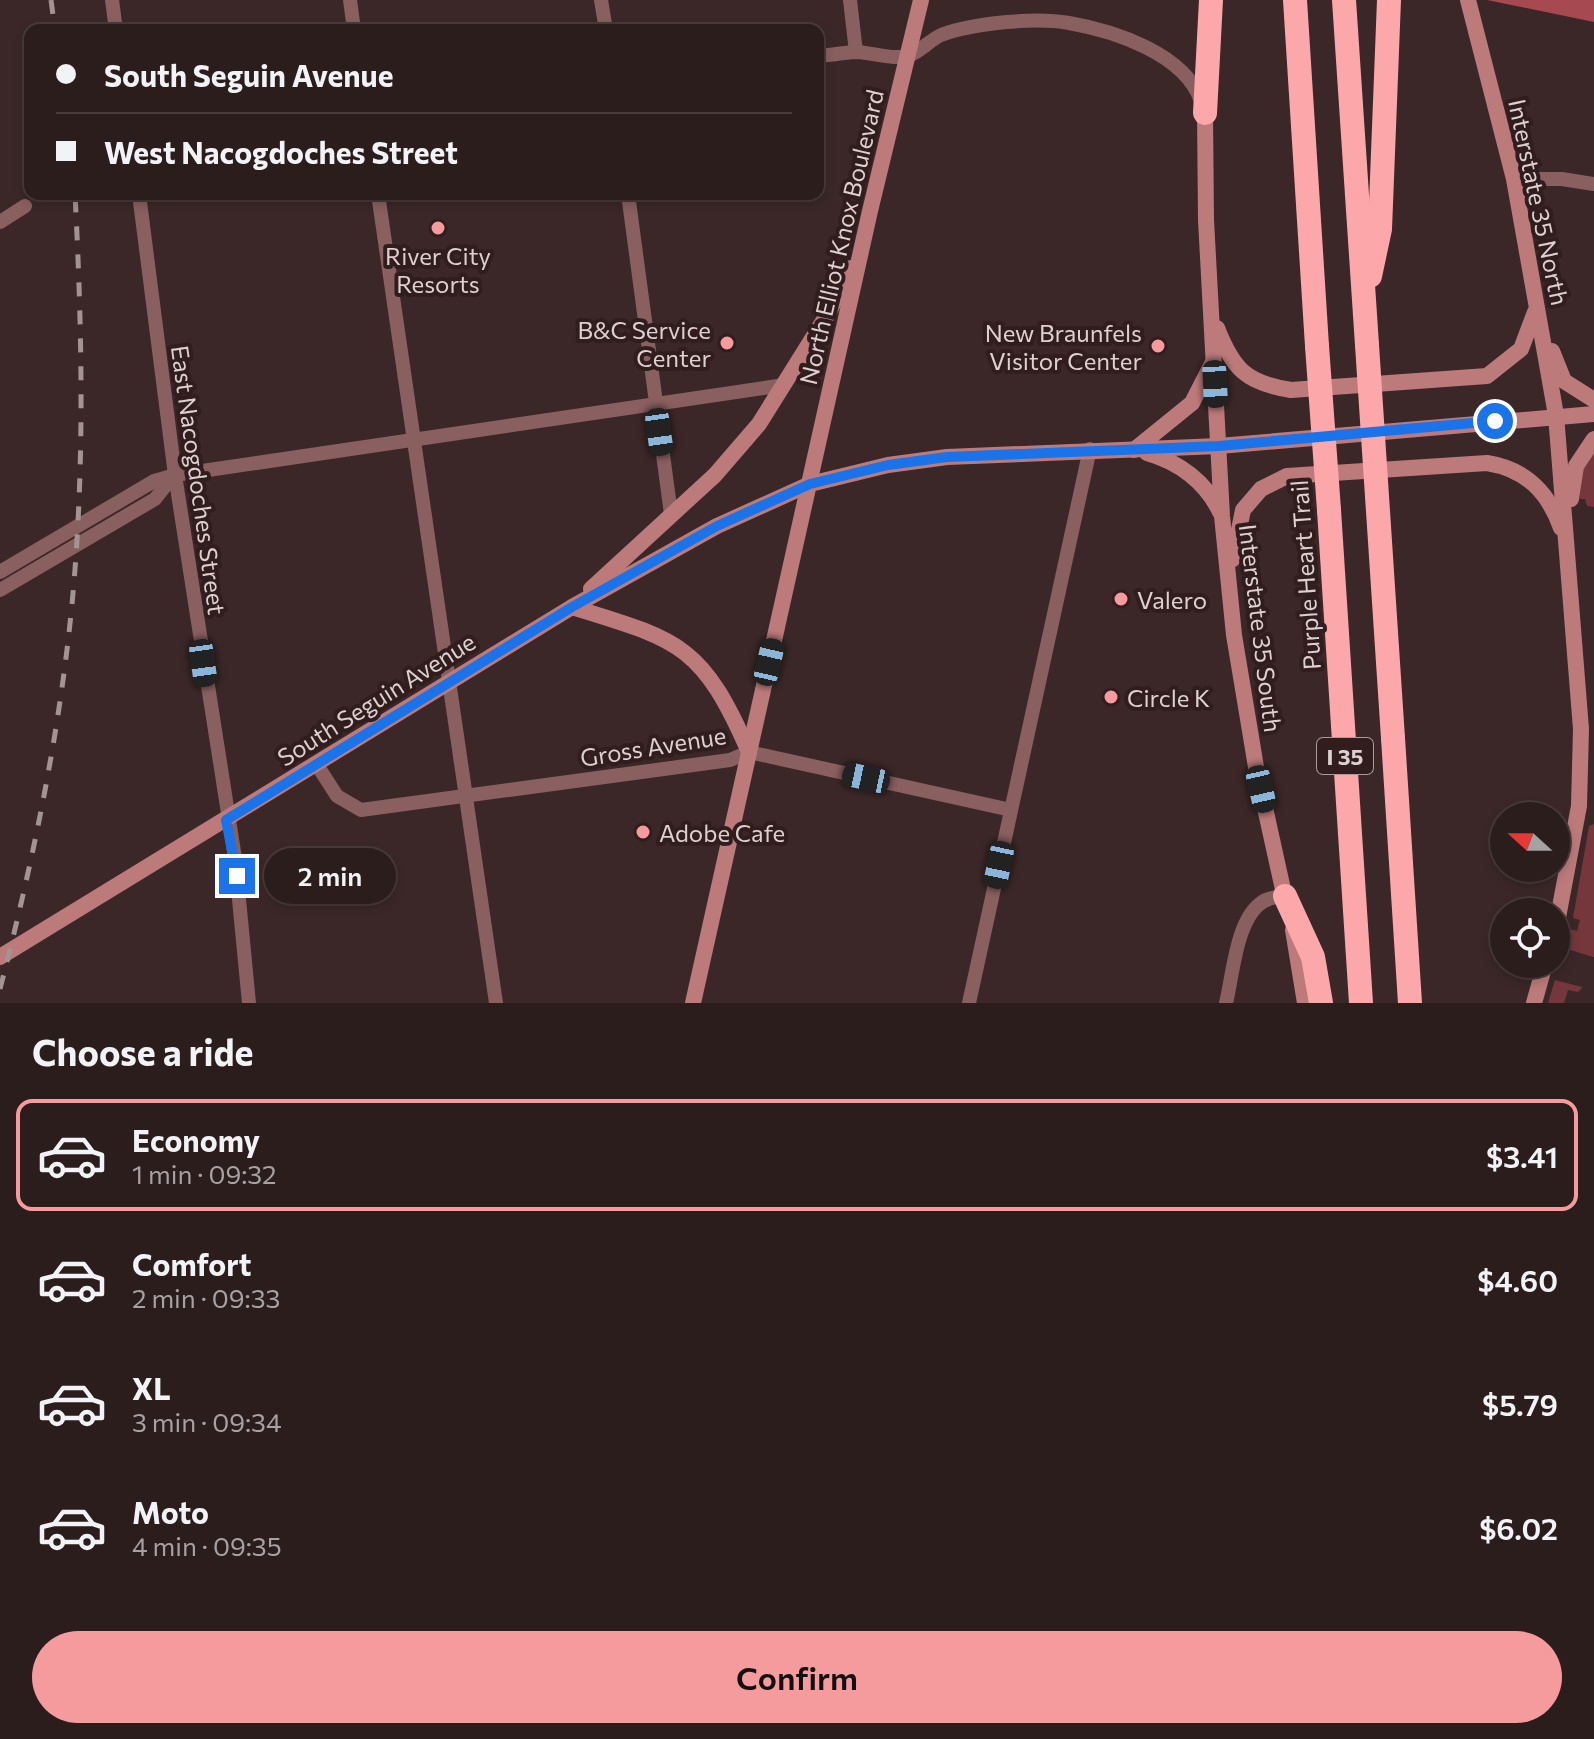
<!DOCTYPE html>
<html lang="en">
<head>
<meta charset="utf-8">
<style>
  :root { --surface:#2c1d1d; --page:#342626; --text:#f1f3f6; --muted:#a6a2a4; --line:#483b3b; --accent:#f59b9d }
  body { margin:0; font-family:Commissioner,sans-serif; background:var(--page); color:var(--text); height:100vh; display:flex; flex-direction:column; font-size:30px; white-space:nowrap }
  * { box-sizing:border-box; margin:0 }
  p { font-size:26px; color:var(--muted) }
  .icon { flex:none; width:44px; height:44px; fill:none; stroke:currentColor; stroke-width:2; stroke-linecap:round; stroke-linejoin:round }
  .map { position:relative; height:1003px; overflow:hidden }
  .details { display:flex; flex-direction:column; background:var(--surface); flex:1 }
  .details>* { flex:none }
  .guide { position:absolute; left:24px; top:24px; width:800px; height:176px; border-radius:16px; box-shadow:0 4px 12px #0003,0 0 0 2px var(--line); display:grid; align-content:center; height:176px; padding:0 32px; background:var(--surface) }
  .needle { width:52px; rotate:291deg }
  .tools { position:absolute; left:1490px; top:802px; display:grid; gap:16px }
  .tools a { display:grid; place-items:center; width:80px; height:80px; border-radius:50%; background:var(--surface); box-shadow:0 4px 12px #0003,0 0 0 2px var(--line); font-size:40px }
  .end { position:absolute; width:36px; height:36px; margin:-18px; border:10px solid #1a73e8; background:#fff; box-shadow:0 0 0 4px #fff }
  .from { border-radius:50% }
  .bubble { position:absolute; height:56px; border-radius:28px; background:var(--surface); box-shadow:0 4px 12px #0003,0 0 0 2px var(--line); font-size:26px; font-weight:600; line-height:56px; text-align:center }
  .car { position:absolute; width:24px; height:48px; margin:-24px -12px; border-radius:10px; box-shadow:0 0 6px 2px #0007; background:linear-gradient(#222 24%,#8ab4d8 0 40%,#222 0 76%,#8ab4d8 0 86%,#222 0) }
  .guide b { display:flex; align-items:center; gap:28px; height:76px; font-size:30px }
  .guide b+b { border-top:2px solid var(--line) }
  .guide i { width:20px; height:20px; background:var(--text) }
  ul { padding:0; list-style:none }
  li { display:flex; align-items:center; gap:24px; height:112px; margin:0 16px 12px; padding:0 16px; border:4px solid transparent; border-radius:16px }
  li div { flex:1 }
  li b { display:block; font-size:30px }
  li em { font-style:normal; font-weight:600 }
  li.active { border-color:var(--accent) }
  li>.icon { width:72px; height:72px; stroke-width:1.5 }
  h2 { padding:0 32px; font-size:36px; line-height:96px }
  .primary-button { display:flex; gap:16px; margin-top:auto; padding:16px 32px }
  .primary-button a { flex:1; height:92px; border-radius:48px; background:var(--accent); color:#111; font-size:32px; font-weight:600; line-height:92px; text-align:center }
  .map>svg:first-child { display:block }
  .green { fill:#75373b }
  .water { fill:#a74950 }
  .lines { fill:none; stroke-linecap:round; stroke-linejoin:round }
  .street { stroke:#895f60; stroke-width:14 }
  .secondary { stroke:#bd7a7b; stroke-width:16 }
  .highway { stroke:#fca8aa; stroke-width:24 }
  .rail { stroke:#a39393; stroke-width:5; stroke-dasharray:14 14; stroke-linecap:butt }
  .highway-bridge { stroke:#fca8aa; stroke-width:24 }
  .route { stroke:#1a73e8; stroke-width:10 }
  .poi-dot { fill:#f59b9d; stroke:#311d1e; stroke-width:3 }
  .labels { text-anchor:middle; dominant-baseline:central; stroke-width:8; stroke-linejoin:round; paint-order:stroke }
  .shield { fill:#311d1e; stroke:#a99a9b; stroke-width:2 }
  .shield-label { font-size:22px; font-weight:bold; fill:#ddd0d0 }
  .street-label { font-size:24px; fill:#ddd0d0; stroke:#311d1e }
  .poi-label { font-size:24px; fill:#ddd0d0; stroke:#311d1e; text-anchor:start }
</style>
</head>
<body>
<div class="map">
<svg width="1594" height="1003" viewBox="0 0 1594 1003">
  <rect width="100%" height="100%" fill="#3b2727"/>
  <g class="green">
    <path d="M1594 453V507L1587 506 1585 499H1580L1581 471Z"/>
    <path d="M1594 824V957H1593L1564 948 1570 929 1577 931 1580 920 1573 918 1589 826Z"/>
    <path d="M1555 980 1582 987V988L1578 992 1568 990 1564 1003H1548Z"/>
  </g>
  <path class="water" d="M1487 0H1594V22Z"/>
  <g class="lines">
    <g class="street">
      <path d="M112 0 116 30"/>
      <path d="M350 0 354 30"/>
      <path d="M601 0 606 30"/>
      <path d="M850 0 856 52"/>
      <path d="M818 56C830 55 843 53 855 52 871 52 895 61 910 55 921 51 930 40 941 35 973 23 1035 17 1069 23 1115 31 1185 54 1201 101"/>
      <path d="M1514 179H1562L1594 184"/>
      <path d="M139 194 175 475 235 858 249 1003"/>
      <path d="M378 194 496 1003"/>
      <path d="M628 194 671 514"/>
      <path d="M0 222 25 206"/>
      <path d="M0 572 154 481 175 475 784 385"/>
      <path d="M0 590 155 499 174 475"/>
      <path d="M317 765 337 796 361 810 730 760 749 752 1011 810"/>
      <path d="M969 1003 1090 449"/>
      <path d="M1226 1003C1233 975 1236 921 1261 903 1267 898 1277 897 1285 896"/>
    </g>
    <g class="secondary">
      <path d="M1468 0 1514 179 1556 415 1581 729 1579 806 1556 928"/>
      <path d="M1205 113 1206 220 1222 516 1234 635 1256 767 1286 903"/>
      <path d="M1217 328C1233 369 1246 383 1291 390L1487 376 1521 349 1535 312"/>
      <path d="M1552 351 1564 381 1594 400"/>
      <path d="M1134 450 1192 403 1213 362"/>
      <path d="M1147 453C1179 462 1206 482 1220 512"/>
      <path d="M1571 499 1576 466 1594 439"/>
      <path d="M1233 559 1243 510 1261 489 1287 476 1487 463C1525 469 1548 491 1561 528"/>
      <path d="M591 589 715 475 759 424 829 312 851 268"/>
      <path d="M572 607C679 640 702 644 749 752"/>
      <path d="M1293 930 1305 1003"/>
      <path d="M0 957 572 607 717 526 810 484 888 465 947 457 1219 446 1594 414"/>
      <path d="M693 1003 870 211 921 0"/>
      <path d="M1534 1003 1545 964"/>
    </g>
    <g class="highway">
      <path d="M1295 0 1317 346"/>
      <path d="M1344 0 1367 345"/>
      <path d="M1205 113 1211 0"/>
      <path d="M1370 276 1380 229 1389 0"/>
      <path d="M1329 510 1361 1003"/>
      <path d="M1393 738 1410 1003"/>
      <path d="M1285 896 1313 957 1321 1003"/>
    </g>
    <g class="rail">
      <path d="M51 0 55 30"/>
      <path d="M0 989C38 842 68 692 77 540 84 424 81 310 75 194"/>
    </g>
    <g class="highway-bridge">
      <path d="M1367 345 1393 738"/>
      <path d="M1317 346 1329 510"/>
    </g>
  </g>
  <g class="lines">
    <path class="route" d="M237 876 226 820 572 607 717 526 810 484 888 465 947 457 1219 446 1495 421"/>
  </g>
  <g class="poi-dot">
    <circle cx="438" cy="228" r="8"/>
    <circle cx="727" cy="343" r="8"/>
    <circle cx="1158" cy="346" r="8"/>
    <circle cx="1121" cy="599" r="8"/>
    <circle cx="1111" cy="697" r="8"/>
    <circle cx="643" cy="832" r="8"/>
  </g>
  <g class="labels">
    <rect class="shield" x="1317" y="738" width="56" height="36" rx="6"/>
    <g class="shield-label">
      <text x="1345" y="756">I 35</text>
    </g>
    <g class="street-label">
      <text transform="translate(1539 202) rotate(78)">Interstate 35 North</text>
      <text transform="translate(841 237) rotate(-77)">North Elliot Knox Boulevard</text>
      <text transform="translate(199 480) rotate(82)">East Nacogdoches Street</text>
      <text transform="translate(1305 575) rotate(-94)">Purple Heart Trail</text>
      <text transform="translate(1261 628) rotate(83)">Interstate 35 South</text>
      <text transform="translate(376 699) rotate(-32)">South Seguin Avenue</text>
      <text transform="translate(653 746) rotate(-9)">Gross Avenue</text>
    </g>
    <g class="poi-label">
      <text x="438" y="255" text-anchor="middle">River City<tspan x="438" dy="28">Resorts</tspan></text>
      <text x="711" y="329" text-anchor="end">B&amp;C Service<tspan x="711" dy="28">Center</tspan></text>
      <text x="1142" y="332" text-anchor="end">New Braunfels<tspan x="1142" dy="28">Visitor Center</tspan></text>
      <text x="1137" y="599">Valero</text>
      <text x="1127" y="697">Circle K</text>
      <text x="659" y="832">Adobe Cafe</text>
    </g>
  </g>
</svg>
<div class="tools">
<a><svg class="needle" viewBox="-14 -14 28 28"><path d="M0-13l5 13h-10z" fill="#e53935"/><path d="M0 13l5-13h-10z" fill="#a6a2a4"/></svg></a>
<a><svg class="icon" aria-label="locate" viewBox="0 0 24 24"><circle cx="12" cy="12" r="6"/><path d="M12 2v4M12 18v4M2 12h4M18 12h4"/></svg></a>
</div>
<i class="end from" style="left:1495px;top:421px"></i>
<i class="end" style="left:237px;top:876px"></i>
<div class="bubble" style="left:264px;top:848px;width:132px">2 min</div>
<i class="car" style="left:1215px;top:384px;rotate:177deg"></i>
<i class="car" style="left:659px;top:432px;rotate:172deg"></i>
<i class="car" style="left:769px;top:662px;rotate:13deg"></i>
<i class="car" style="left:203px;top:663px;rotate:172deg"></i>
<i class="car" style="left:866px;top:778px;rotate:282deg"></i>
<i class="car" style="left:1261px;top:789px;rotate:167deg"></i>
<i class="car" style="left:999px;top:865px;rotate:192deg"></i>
<div class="guide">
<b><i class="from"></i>South Seguin Avenue</b>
<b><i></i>West Nacogdoches Street</b>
</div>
</div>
<section class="details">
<h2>Choose a ride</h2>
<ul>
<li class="active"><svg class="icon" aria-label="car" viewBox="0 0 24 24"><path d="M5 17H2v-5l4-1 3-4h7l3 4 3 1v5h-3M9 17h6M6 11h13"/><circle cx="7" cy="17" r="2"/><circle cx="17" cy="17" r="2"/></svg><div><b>Economy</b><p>1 min · 09:32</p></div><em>$3.41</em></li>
<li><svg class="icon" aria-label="car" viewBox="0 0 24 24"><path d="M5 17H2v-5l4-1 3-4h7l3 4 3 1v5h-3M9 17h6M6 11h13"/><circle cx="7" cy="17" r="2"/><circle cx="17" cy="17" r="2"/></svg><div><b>Comfort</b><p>2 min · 09:33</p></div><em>$4.60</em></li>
<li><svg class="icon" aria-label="car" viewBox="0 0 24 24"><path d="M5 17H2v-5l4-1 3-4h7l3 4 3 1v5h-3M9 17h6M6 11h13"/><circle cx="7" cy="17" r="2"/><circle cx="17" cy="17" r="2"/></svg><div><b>XL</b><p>3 min · 09:34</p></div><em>$5.79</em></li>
<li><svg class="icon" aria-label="car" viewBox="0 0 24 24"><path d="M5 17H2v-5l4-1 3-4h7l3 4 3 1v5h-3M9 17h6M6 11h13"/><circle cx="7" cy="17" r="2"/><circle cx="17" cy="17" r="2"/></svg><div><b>Moto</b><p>4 min · 09:35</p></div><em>$6.02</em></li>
</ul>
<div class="primary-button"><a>Confirm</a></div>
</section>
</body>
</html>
